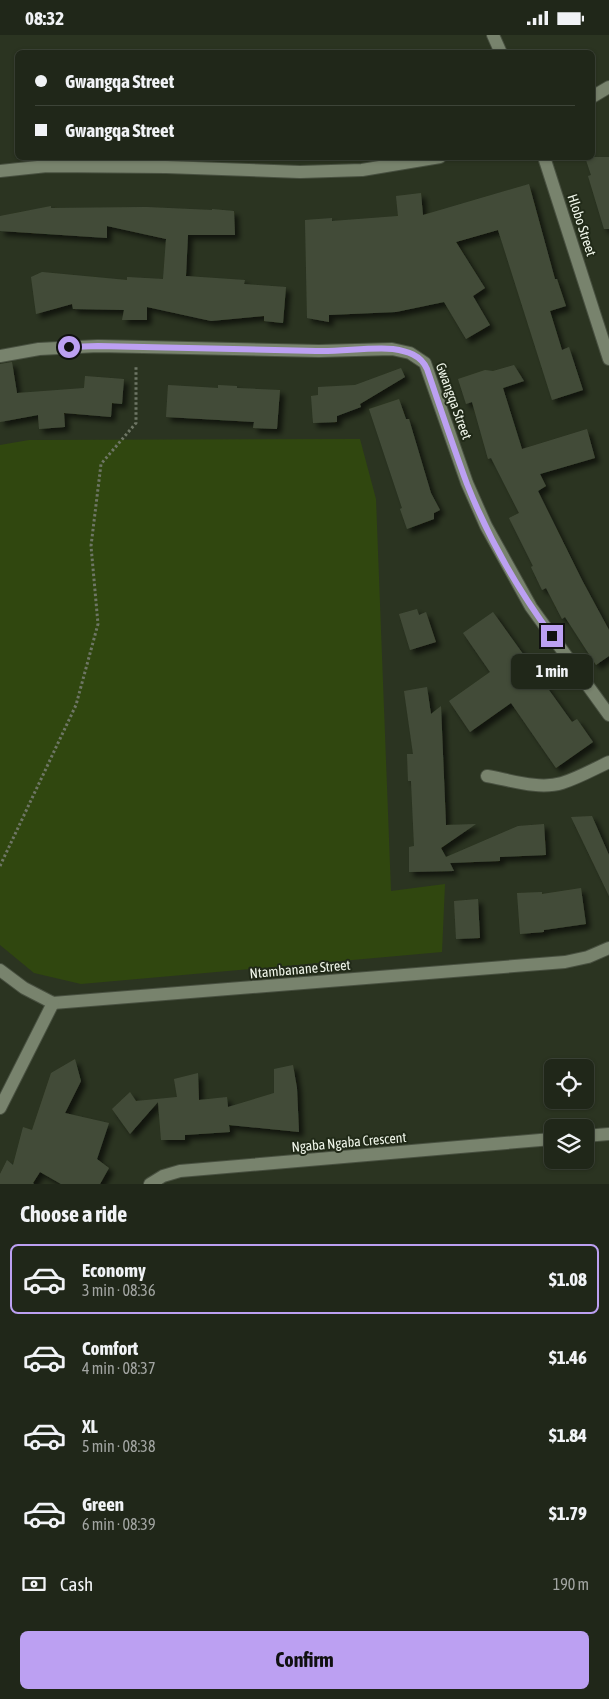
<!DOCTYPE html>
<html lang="en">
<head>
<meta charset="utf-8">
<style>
  :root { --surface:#202719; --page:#282f22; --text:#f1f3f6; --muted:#a2a5a2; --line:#3d4438; --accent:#bca0f2 }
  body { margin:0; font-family:"Asap Condensed",sans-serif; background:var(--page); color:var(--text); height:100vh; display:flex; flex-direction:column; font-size:19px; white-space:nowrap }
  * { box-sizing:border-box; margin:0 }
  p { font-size:16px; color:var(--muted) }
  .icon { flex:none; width:28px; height:28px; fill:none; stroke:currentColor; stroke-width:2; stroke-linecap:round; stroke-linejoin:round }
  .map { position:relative; height:1149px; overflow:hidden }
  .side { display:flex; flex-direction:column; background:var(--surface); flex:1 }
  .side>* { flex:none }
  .banner { position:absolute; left:15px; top:15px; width:580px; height:110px; border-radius:8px; box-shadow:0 1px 4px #0004,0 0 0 1px var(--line); display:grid; align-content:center; height:110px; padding:0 20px; background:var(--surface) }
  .fabs { position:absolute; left:544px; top:1024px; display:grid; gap:10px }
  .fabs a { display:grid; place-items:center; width:50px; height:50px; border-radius:8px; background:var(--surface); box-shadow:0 1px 4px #0004,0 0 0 1px var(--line); font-size:25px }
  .end { position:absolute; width:22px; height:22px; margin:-11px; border:6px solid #bca0f2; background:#111; box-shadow:0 0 0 2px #111 }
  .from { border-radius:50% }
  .bubble { position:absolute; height:35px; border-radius:8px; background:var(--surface); box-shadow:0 1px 4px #0004,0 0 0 1px var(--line); font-size:16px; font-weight:700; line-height:35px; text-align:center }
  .banner b { display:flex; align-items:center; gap:18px; height:48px; font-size:19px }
  .banner b+b { border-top:1px solid var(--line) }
  .banner i { width:12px; height:12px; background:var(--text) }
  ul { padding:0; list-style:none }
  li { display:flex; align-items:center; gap:15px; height:70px; margin:0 10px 8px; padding:0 10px; border:2px solid transparent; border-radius:8px }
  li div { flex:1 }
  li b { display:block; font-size:19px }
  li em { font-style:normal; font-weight:700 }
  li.current { border-color:var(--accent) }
  li>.icon { width:45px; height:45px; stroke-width:1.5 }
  h2 { padding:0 20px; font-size:22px; line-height:60px }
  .pay { display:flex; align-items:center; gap:12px; height:55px; padding:0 20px; font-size:19px }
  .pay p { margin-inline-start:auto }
  .primary-button { display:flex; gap:10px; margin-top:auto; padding:10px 20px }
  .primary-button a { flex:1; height:58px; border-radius:8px; background:var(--accent); color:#111; font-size:20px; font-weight:700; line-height:58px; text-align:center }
  .status { display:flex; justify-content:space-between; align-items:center; height:35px; padding:0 25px; background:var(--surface); direction:ltr }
  .status svg { height:14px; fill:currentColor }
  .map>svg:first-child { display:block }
  .green { fill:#30470f }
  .building { fill:#434c39; filter:url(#shadow) }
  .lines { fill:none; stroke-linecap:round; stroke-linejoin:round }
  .minor-casing { stroke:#485040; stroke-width:14 }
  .path { stroke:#6e7665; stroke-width:3; stroke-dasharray:2.5 2.5; stroke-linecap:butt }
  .minor { stroke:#78836d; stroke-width:12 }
  .route { stroke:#bca0f2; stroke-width:6 }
  .labels { text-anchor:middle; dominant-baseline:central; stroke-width:4; stroke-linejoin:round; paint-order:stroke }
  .street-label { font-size:14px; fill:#eff5e9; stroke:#212a18 }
</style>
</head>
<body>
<div class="status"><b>08:32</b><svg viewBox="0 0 49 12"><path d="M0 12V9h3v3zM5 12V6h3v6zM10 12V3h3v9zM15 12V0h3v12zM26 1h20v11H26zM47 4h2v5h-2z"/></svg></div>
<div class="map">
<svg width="609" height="1149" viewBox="0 0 609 1149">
  <defs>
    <filter id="shadow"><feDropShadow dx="4.5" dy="4.5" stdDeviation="2.5" flood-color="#0009"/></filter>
  </defs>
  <rect width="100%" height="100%" fill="#2b3421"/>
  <path class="green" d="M360 404 376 464 391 856 445 849 442 917 81 949 34 938 0 910V410L29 405Z"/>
  <g class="building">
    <path d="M585 122H609V194H604L588 141 591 140Z"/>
    <path d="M529 149 555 244H557L566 271 550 276 562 315 569 312 583 355 552 365 498 195 456 207 485 253 473 261 490 290 466 304 444 267 396 277 329 280V287L307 283 305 185 332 183V186L398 181 396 161 421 158 423 180Z"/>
    <path d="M51 171V173L146 172 212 175V174L234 176 235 200H188L186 241 245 245 244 249 286 252 283 288 264 286V281L211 286 147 272V285H122L124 275 73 274 72 269 36 279 31 242 42 237 127 245V242L163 244 166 204 107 191V203L0 196V181Z"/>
    <path d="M12 327 17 358 84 353 85 341 124 344 122 369 112 368 111 382 64 378 65 392 39 394 38 380 0 387V329Z"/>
    <path d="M514 330 524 346 503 353 522 414 587 394 595 423 540 439 546 451 538 456 582 545 609 595V621L596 630 565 582 562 584 546 553 542 555 531 532 533 531 509 483 519 478 491 423 488 424 472 367 466 369 458 344 485 335 493 336Z"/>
    <path d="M401 333 405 342 360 369 361 372 337 381V387L313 388 311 361 318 360V352L355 350Z"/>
    <path d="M168 350 218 353V350L237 351V353L280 355 277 394 253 393 254 387 166 382Z"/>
    <path d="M399 364 406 384H409L431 458 440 475 434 478V484L407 494 400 474 402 473 369 374Z"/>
    <path d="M417 574 419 580 426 577 436 607 410 615 399 579Z"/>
    <path d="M493 577 572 687 577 684 593 707 556 733 511 668 470 697 449 666 490 637 463 598Z"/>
    <path d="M427 652 431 679 441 671 446 790 476 789 441 813 446 822 518 791 544 789 546 820 500 822V826L450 828 454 836 409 837V812L414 811 411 746H408L407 719H413L404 656Z"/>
    <path d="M592 781 609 820V861L571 782Z"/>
    <path d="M581 853 586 889 544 895V897L520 899 517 858 542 857V859Z"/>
    <path d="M478 864 480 903 456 904 454 866Z"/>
    <path d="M75 1024 81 1046 65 1078 109 1088 97 1124 109 1133 100 1149H61L40 1137 33 1148 34 1149H0V1139L7 1125 13 1130 23 1092 32 1095 51 1038Z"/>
    <path d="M293 1030 297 1053 299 1097 229 1090 230 1097 185 1100V1105H161L158 1067 130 1099 112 1074 130 1057 136 1066 177 1062 174 1044 198 1038 199 1065 227 1062 228 1072 274 1058V1034Z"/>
  </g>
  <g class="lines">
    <g class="minor-casing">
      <g id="minor">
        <path d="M493 0 501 18"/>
        <path d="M592 62 609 52"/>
        <path d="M544 122 609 324"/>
        <path d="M0 136 47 131 166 132 300 137 362 135 440 122"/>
        <path d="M0 321 39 314 98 311 319 316 392 314 410 318 425 328 467 448 486 491 531 572 609 680"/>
        <path d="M487 741C510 745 539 755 562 748 578 743 594 734 609 727"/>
        <path d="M0 935 24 953 53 968 565 927 588 922 609 913"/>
        <path d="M0 1073 53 968"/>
        <path d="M585 1101 609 1099"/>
        <path d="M150 1149 163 1141 180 1136 552 1104"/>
      </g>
    </g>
    <path class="path" d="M0 831 76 670 98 589 91 511 101 429 136 388V330"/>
    <use href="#minor" class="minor"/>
  </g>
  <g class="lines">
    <path class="route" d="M69 312 98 311C171 313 244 314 316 316 341 317 368 312 393 314 407 316 421 320 427 334 440 372 453 411 467 449 488 502 518 555 552 601"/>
  </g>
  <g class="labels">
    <g class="street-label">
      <text transform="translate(582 190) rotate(72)">Hlobo Street</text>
      <text transform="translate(454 366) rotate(70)">Gwangqa Street</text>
      <text transform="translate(300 934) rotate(-5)">Ntambanane Street</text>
      <text transform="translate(349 1107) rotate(-5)">Ngaba Ngaba Crescent</text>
    </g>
  </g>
</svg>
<div class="fabs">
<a><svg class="icon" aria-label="locate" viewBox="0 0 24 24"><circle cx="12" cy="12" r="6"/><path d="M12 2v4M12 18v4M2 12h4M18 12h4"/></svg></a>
<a><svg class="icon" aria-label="layers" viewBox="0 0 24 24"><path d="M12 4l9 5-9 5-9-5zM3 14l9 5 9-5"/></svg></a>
</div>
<i class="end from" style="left:69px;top:312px"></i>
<i class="end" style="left:552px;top:601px"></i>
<div class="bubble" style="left:511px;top:619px;width:82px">1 min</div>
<div class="banner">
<b><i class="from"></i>Gwangqa Street</b>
<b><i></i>Gwangqa Street</b>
</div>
</div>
<section class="side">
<h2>Choose a ride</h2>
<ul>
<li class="current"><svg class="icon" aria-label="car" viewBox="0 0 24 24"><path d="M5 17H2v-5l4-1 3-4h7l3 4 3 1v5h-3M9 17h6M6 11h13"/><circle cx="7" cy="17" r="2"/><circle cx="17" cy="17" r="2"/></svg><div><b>Economy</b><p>3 min · 08:36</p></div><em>$1.08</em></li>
<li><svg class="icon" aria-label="car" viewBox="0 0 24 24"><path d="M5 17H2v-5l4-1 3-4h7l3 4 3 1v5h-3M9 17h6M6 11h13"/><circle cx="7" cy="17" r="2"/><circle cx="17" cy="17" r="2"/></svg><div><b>Comfort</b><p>4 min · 08:37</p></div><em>$1.46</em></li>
<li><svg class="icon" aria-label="car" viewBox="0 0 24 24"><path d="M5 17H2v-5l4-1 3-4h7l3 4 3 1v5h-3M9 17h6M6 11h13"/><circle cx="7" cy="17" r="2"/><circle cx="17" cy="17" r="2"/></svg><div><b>XL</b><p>5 min · 08:38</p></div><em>$1.84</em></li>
<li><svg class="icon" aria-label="car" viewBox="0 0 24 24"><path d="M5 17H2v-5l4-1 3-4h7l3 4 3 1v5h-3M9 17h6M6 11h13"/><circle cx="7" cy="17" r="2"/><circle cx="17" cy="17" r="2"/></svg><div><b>Green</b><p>6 min · 08:39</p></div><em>$1.79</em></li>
</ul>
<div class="pay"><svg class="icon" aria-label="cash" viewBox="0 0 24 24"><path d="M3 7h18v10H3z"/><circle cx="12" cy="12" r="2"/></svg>Cash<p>190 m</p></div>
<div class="primary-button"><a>Confirm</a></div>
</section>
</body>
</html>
